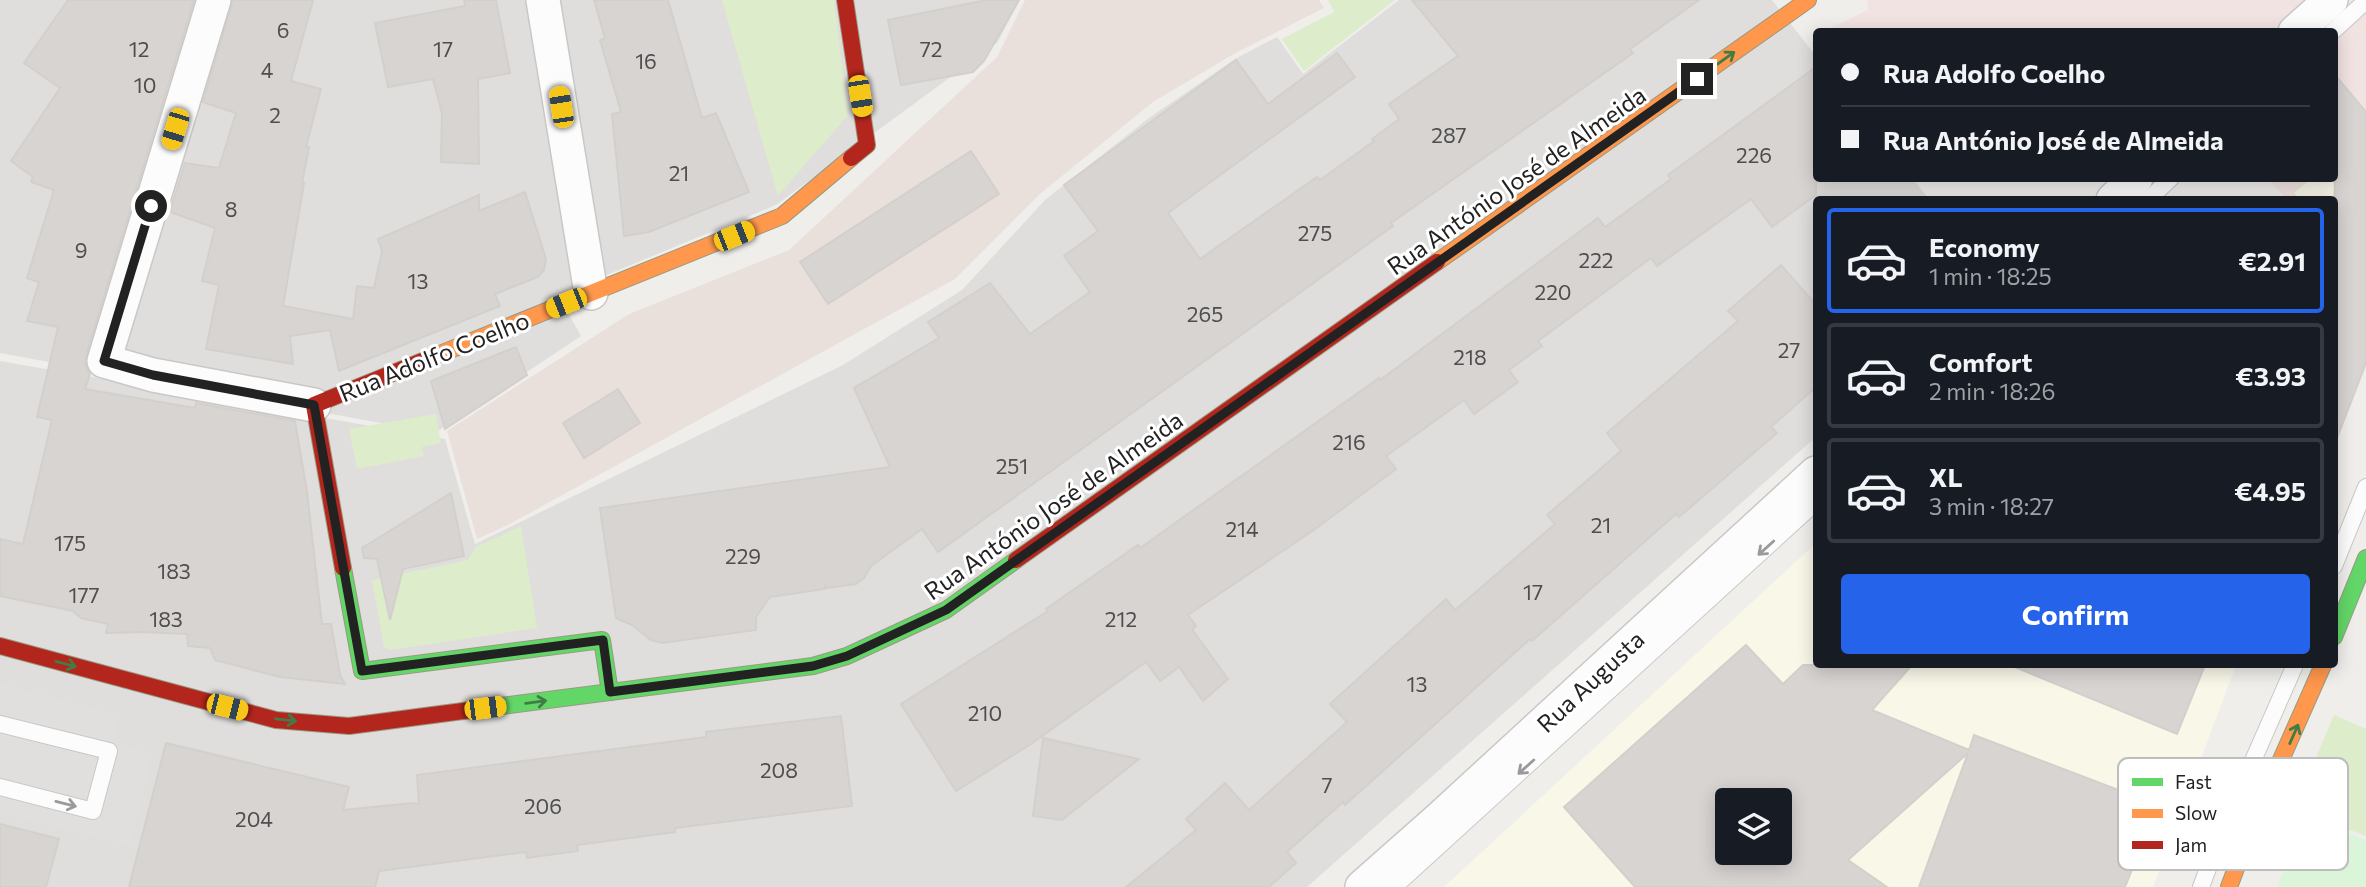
<!DOCTYPE html>
<html lang="en">
<head>
<meta charset="utf-8">
<style>
  :root { --surface:#171b24; --page:#20242c; --text:#f1f3f6; --muted:#9ea1a6; --line:#363941; --accent:#2563eb }
  body { margin:0; font-family:Commissioner,sans-serif; background:var(--page); color:var(--text); height:100vh; display:flex; flex-direction:column; font-size:26px; white-space:nowrap }
  * { box-sizing:border-box; margin:0 }
  p { font-size:23px; color:var(--muted) }
  .icon { flex:none; width:38px; height:38px; fill:none; stroke:currentColor; stroke-width:2; stroke-linecap:round; stroke-linejoin:round }
  .map { position:relative; flex:1; overflow:hidden }
  .panel { position:absolute; left:1813px; top:196px; width:525px; height:472px; display:flex; flex-direction:column; background:var(--surface); border-radius:7px; box-shadow:0 4px 18px #0003 }
  .panel>* { flex:none }
  .guide { position:absolute; left:1813px; top:28px; width:525px; height:154px; border-radius:7px; box-shadow:0 4px 18px #0003; display:grid; align-content:center; height:154px; padding:0 28px; background:var(--surface) }
  .buttons { position:absolute; left:1715px; top:788px; display:grid; gap:14px }
  .buttons a { display:grid; place-items:center; width:77px; height:77px; border-radius:7px; background:var(--surface); box-shadow:0 4px 18px #0003; font-size:35px }
  .end { position:absolute; width:32px; height:32px; margin:-16px; border:9px solid #222; background:#fff; box-shadow:0 0 0 4px #fff }
  .from { border-radius:50% }
  .car { position:absolute; width:21px; height:42px; margin:-21px -10px; border-radius:9px; box-shadow:0 0 5px 2px #0007; background:linear-gradient(#f5c518 24%,#345 0 40%,#f5c518 0 76%,#345 0 86%,#f5c518 0) }
  .guide b { display:flex; align-items:center; gap:24px; height:66px; font-size:26px }
  .guide b+b { border-top:2px solid var(--line) }
  .guide i { width:18px; height:18px; background:var(--text) }
  ul { padding:12px 0 0; list-style:none }
  li { display:flex; align-items:center; gap:21px; height:105px; margin:0 14px 10px; padding:0 14px; border:4px solid var(--line); border-radius:7px }
  li div { flex:1 }
  li b { display:block; font-size:26px }
  li em { font-style:normal; font-weight:700 }
  li.current { border-color:var(--accent) }
  li>.icon { width:63px; height:63px; stroke-width:1.5 }
  .cta { display:flex; gap:14px; margin-top:auto; padding:14px 28px }
  .cta a { flex:1; height:80px; border-radius:7px; background:var(--accent); color:#fff; font-size:28px; font-weight:700; line-height:80px; text-align:center }
  .map>svg:first-child { display:block }
  .residential { fill:#dfdedc }
  .commercial { fill:#f1e3e1 }
  .education { fill:#f8f7e8; fill-rule:evenodd }
  .military { fill:#eae0db }
  .grass { fill:#ddeccb }
  .park { fill:#daf5da }
  .parking { fill:#e0dfde }
  .building { fill:#d7d4d2; stroke:#d3d0cc; stroke-width:2; fill-rule:evenodd }
  .lines { fill:none; stroke-linecap:round; stroke-linejoin:round }
  .lane-casing { stroke:#c9c8c7; stroke-width:18 }
  .street-casing { stroke:#c9c8c7; stroke-width:36 }
  .fast-casing { stroke:#999a82; stroke-width:18 }
  .slow-casing { stroke:#999a82; stroke-width:18 }
  .jam-casing { stroke:#999a82; stroke-width:18 }
  .lane { stroke:#fdfcfc; stroke-width:16 }
  .street { stroke:#fdfcfc; stroke-width:33 }
  .fast { stroke:#63d668; stroke-width:16 }
  .slow { stroke:#ff974d; stroke-width:16 }
  .jam { stroke:#b3261e; stroke-width:16 }
  .oneway { stroke:#427c45 }
  .oneway2 { stroke:#9a9a9a }
  .route { stroke:#222; stroke-width:9 }
  .labels { text-anchor:middle; dominant-baseline:central; stroke-width:6; stroke-linejoin:round; paint-order:stroke }
  .number-label { font-size:21px; fill:#4f4e4e }
  .street-label { font-size:24px; fill:#222; stroke:#fff }
  .key { fill:#fff; stroke:#bdbdbd; stroke-width:2 }
  .key-label { font-size:19px; fill:#222 }
</style>
</head>
<body>
<div class="map">
<svg width="2366" height="887" viewBox="0 0 2366 887">
  <rect width="100%" height="100%" fill="#f0eeeb"/>
  <g class="residential">
    <path d="M0 0H1020L997 43 776 205 558 295 581 336 435 433 0 353Z"/>
    <path d="M1399 0H1772L1816 56V178L1913 179 1929 199 1816 200V437L1307 887H0V361L445 439 475 544 843 365 962 290 1045 200 1149 118 1235 59 1277 37 1303 74Z"/>
  </g>
  <path class="commercial" d="M1867 0H2366V259L2335 246 2334 200 2287 199 2267 179 2334 178V32H1823L1868 10Z"/>
  <g class="education">
    <path d="M2335 141 2366 176V247L2335 236 2334 200 2300 199 2294 193 2311 179 2334 178Z"/>
    <path d="M1816 543V665H2236L2153 887H1444ZM1727 800H1780V852H1727Z"/>
  </g>
  <path class="military" d="M1025 0H1319L1324 8 1232 55 1153 102 1040 194 955 279 508 525 477 539 447 431 629 314 789 250 997 57Z"/>
  <g class="grass">
    <path d="M722 0H834L848 115 778 196Z"/>
    <path d="M1328 0H1395L1304 71 1282 39 1334 12Z"/>
    <path d="M436 414 441 443 422 447 424 456 357 469 349 429Z"/>
    <path d="M521 526 537 628 391 650 384 647 372 580 468 560 476 547Z"/>
    <path d="M2334 715 2366 729V836L2331 823 2341 795 2306 781Z"/>
  </g>
  <path class="park" d="M2305 817 2366 840V887H2277Z"/>
  <path class="parking" d="M0 684 120 715 114 742 153 753 130 846 0 813Z"/>
  <g class="building">
    <path d="M68 0H194L86 355 85 365 90 374 85 389 195 408 196 403 295 421 307 492 322 624H331L340 675 345 684 280 677 215 660 210 648 188 646 187 634 141 632 106 633 108 624 81 618 73 611 0 596V539L23 544 52 420 37 417 58 327 27 321 39 282 27 278 54 190 31 182 33 177 11 161 60 88 24 63Z"/>
    <path d="M233 0H313L291 81 321 89 306 147H309L302 183H304L283 306 353 319 357 286 374 288 382 251 378 239 479 195V211L525 192 546 259 544 270 538 277 495 294 500 306 339 371 330 330 290 336 293 364 206 349 219 285 202 281 215 228 170 212 185 163 219 168 236 113 203 102Z"/>
    <path d="M464 0H496L510 73 478 79 479 164 441 162 442 113 433 79 388 87 375 23 465 6Z"/>
    <path d="M594 0H668L702 118 716 113 749 192 649 232 624 236 612 114 621 112 600 40 605 38Z"/>
    <path d="M986 0H1019L984 61 973 72 901 85 888 20Z"/>
    <path d="M1412 0H1699L1630 49 1633 53 1391 223 1393 226 938 552 922 529 871 566 864 578 856 584 827 588 825 585V589L770 597 756 617V630L662 643 651 640 632 625 616 618 600 508 890 467 854 388 939 338 928 322 990 283 1030 334 1090 292 1064 256 1098 231 1064 185 1236 60 1268 104 1337 53 1355 77 1168 213 1200 259 1317 177 1320 180 1374 141 1372 139 1399 119 1389 104 1458 56Z"/>
    <path d="M1816 67V195L1772 227 1751 199 1657 266 1651 258 1538 341 1542 346 1509 370 1518 382 1474 414 1464 400 1386 456 1396 469 1311 532 1188 615 1196 626 1192 629 1228 679 1203 701 1179 667 1160 681 1146 662 1031 744 956 791 901 704 1048 611 1046 609 1138 545 1140 548 1379 378 1380 380 1598 218 1605 227 1671 179 1668 175Z"/>
    <path d="M2335 75 2366 112V363L2337 438 2334 437Z"/>
    <path d="M971 151 999 194 828 304 800 262Z"/>
    <path d="M1781 265 1816 305V387L1771 427 1777 433 1679 517 1676 514 1532 641 1530 639 1345 805 1343 802 1287 852 1296 863 1269 887H1126L1196 830 1186 819 1225 783 1249 810 1347 722 1330 704 1446 599 1455 610 1555 524 1547 515 1621 451 1607 433 1738 321 1728 311Z"/>
    <path d="M516 347 527 375 445 429 431 381Z"/>
    <path d="M618 389 640 423 584 458 563 423Z"/>
    <path d="M451 493 464 556 403 569 390 620 377 559 364 558 362 548Z"/>
    <path d="M1746 645 1783 684 1803 665H1912L1872 710 1969 750 1974 735 2158 805 2125 887H1919L1968 753 1848 860 1887 887H1635L1564 807ZM1727 800H1780V852H1727Z"/>
    <path d="M2010 665H2205L2177 734Z"/>
    <path d="M841 716 852 806 675 828V832L577 845 578 851 527 858 526 852 379 871 375 887H129L166 743 349 787 343 810 412 803 419 804 417 775 706 737V732Z"/>
    <path d="M1043 738 1139 759 1062 820 1033 816Z"/>
    <path d="M0 824 59 839 46 887H0Z"/>
  </g>
  <g class="lines">
    <g class="lane-casing">
      <g id="lane">
        <path d="M2332 32 2366 1"/>
        <path d="M2148 200 2171 178"/>
        <path d="M2334 566 2366 487"/>
        <path d="M0 724 109 751 93 811 0 787"/>
        <path d="M1394 887 1816 502"/>
        <path d="M2201 887 2222 831 2295 665"/>
      </g>
    </g>
    <g class="street-casing">
      <g id="street">
        <path d="M214 0 104 361 153 375 314 405"/>
        <path d="M543 0 591 293"/>
        <path d="M2295 32 2331 0"/>
        <path d="M2113 200 2136 178"/>
        <path d="M1362 887 1439 819 1816 473"/>
      </g>
    </g>
    <g class="fast-casing">
      <g id="fast">
        <path d="M343 568 362 671 602 640 610 692"/>
        <path d="M2334 637 2366 558"/>
        <path d="M486 708 813 666 847 656 946 610 1016 560"/>
      </g>
    </g>
    <g class="slow-casing">
      <g id="slow">
        <path d="M1437 262 1808 0"/>
        <path d="M425 360 782 216 851 158"/>
        <path d="M2229 887 2253 823 2323 665"/>
      </g>
    </g>
    <g class="jam-casing">
      <g id="jam">
        <path d="M845 0 867 145 851 158"/>
        <path d="M1016 560 1437 262"/>
        <path d="M343 568 314 405 425 360"/>
        <path d="M0 646 276 720 349 726 486 708"/>
      </g>
    </g>
    <use href="#lane" class="lane"/>
    <use href="#street" class="street"/>
    <use href="#fast" class="fast"/>
    <use href="#slow" class="slow"/>
    <use href="#jam" class="jam"/>
  </g>
  <defs><path id="oneway-shaft" d="M-6 0H5M1.5-3L5.5 0L1.5 3" fill="none" stroke-width="1.6" stroke-linecap="round" stroke-linejoin="round" transform="scale(1.75)"/></defs>
  <g class="oneway">
    <use href="#oneway-shaft" transform="translate(1726 58) rotate(-36)"/>
    <use href="#oneway-shaft" transform="translate(66 664) rotate(15)"/>
    <use href="#oneway-shaft" transform="translate(536 702) rotate(-7)"/>
    <use href="#oneway-shaft" transform="translate(286 720) rotate(6)"/>
    <use href="#oneway-shaft" transform="translate(2294 734) rotate(-66)"/>
  </g>
  <g class="oneway2">
    <use href="#oneway-shaft" transform="translate(1766 548) rotate(138)"/>
    <use href="#oneway-shaft" transform="translate(1526 767) rotate(138)"/>
    <use href="#oneway-shaft" transform="translate(66 804) rotate(14)"/>
  </g>
  <g class="lines">
    <path class="route" d="M151 206 104 361 153 375 314 405 362 671 603 640 610 692 813 666 847 656 946 610 1697 79"/>
  </g>
  <g class="labels">
    <g class="number-label">
      <text x="283" y="29">6</text>
      <text x="139" y="48">12</text>
      <text x="443" y="48">17</text>
      <text x="931" y="48">72</text>
      <text x="646" y="60">16</text>
      <text x="267" y="69">4</text>
      <text x="145" y="84">10</text>
      <text x="275" y="114">2</text>
      <text x="1449" y="134">287</text>
      <text x="1754" y="154">226</text>
      <text x="679" y="172">21</text>
      <text x="231" y="208">8</text>
      <text x="1315" y="232">275</text>
      <text x="81" y="249">9</text>
      <text x="1596" y="259">222</text>
      <text x="418" y="280">13</text>
      <text x="1553" y="291">220</text>
      <text x="1205" y="313">265</text>
      <text x="1789" y="349">27</text>
      <text x="1470" y="356">218</text>
      <text x="1349" y="441">216</text>
      <text x="1012" y="465">251</text>
      <text x="1601" y="524">21</text>
      <text x="1242" y="528">214</text>
      <text x="70" y="542">175</text>
      <text x="743" y="555">229</text>
      <text x="174" y="570">183</text>
      <text x="1533" y="591">17</text>
      <text x="84" y="594">177</text>
      <text x="166" y="618">183</text>
      <text x="1121" y="618">212</text>
      <text x="1417" y="683">13</text>
      <text x="985" y="712">210</text>
      <text x="779" y="769">208</text>
      <text x="1327" y="784">7</text>
      <text x="543" y="805">206</text>
      <text x="254" y="818">204</text>
    </g>
    <g class="street-label">
      <text transform="translate(1516 180) rotate(-35)">Rua António José de Almeida</text>
      <text transform="translate(434 356) rotate(-22)">Rua Adolfo Coelho</text>
      <text transform="translate(1053 505) rotate(-35)">Rua António José de Almeida</text>
      <text transform="translate(1590 681) rotate(-43)">Rua Augusta</text>
    </g>
  </g>
  <rect x="2118" y="758" width="230" height="112" rx="10" class="key"/>
  <rect x="2132" y="778" width="31" height="8" fill="#63d668"/>
  <rect x="2132" y="809" width="31" height="9" fill="#ff974d"/>
  <rect x="2132" y="841" width="31" height="8" fill="#b3261e"/>
  <g class="key-label">
    <text x="2175" y="789">Fast</text>
    <text x="2175" y="820">Slow</text>
    <text x="2175" y="852">Jam</text>
  </g>
</svg>
<div class="buttons">
<a><svg class="icon" aria-label="layers" viewBox="0 0 24 24"><path d="M12 4l9 5-9 5-9-5zM3 14l9 5 9-5"/></svg></a>
</div>
<i class="end from" style="left:151px;top:206px"></i>
<i class="end" style="left:1697px;top:79px"></i>
<i class="car" style="left:860px;top:96px;rotate:171deg"></i>
<i class="car" style="left:561px;top:107px;rotate:351deg"></i>
<i class="car" style="left:175px;top:129px;rotate:197deg"></i>
<i class="car" style="left:734px;top:236px;rotate:68deg"></i>
<i class="car" style="left:566px;top:303px;rotate:248deg"></i>
<i class="car" style="left:227px;top:707px;rotate:104deg"></i>
<i class="car" style="left:485px;top:708px;rotate:83deg"></i>
<div class="guide">
<b><i class="from"></i>Rua Adolfo Coelho</b>
<b><i></i>Rua António José de Almeida</b>
</div>
<section class="panel">
<ul>
<li class="current"><svg class="icon" aria-label="car" viewBox="0 0 24 24"><path d="M5 17H2v-5l4-1 3-4h7l3 4 3 1v5h-3M9 17h6M6 11h13"/><circle cx="7" cy="17" r="2"/><circle cx="17" cy="17" r="2"/></svg><div><b>Economy</b><p>1 min · 18:25</p></div><em>€2.91</em></li>
<li><svg class="icon" aria-label="car" viewBox="0 0 24 24"><path d="M5 17H2v-5l4-1 3-4h7l3 4 3 1v5h-3M9 17h6M6 11h13"/><circle cx="7" cy="17" r="2"/><circle cx="17" cy="17" r="2"/></svg><div><b>Comfort</b><p>2 min · 18:26</p></div><em>€3.93</em></li>
<li><svg class="icon" aria-label="car" viewBox="0 0 24 24"><path d="M5 17H2v-5l4-1 3-4h7l3 4 3 1v5h-3M9 17h6M6 11h13"/><circle cx="7" cy="17" r="2"/><circle cx="17" cy="17" r="2"/></svg><div><b>XL</b><p>3 min · 18:27</p></div><em>€4.95</em></li>
</ul>
<div class="cta"><a>Confirm</a></div>
</section>
</div>
</body>
</html>
